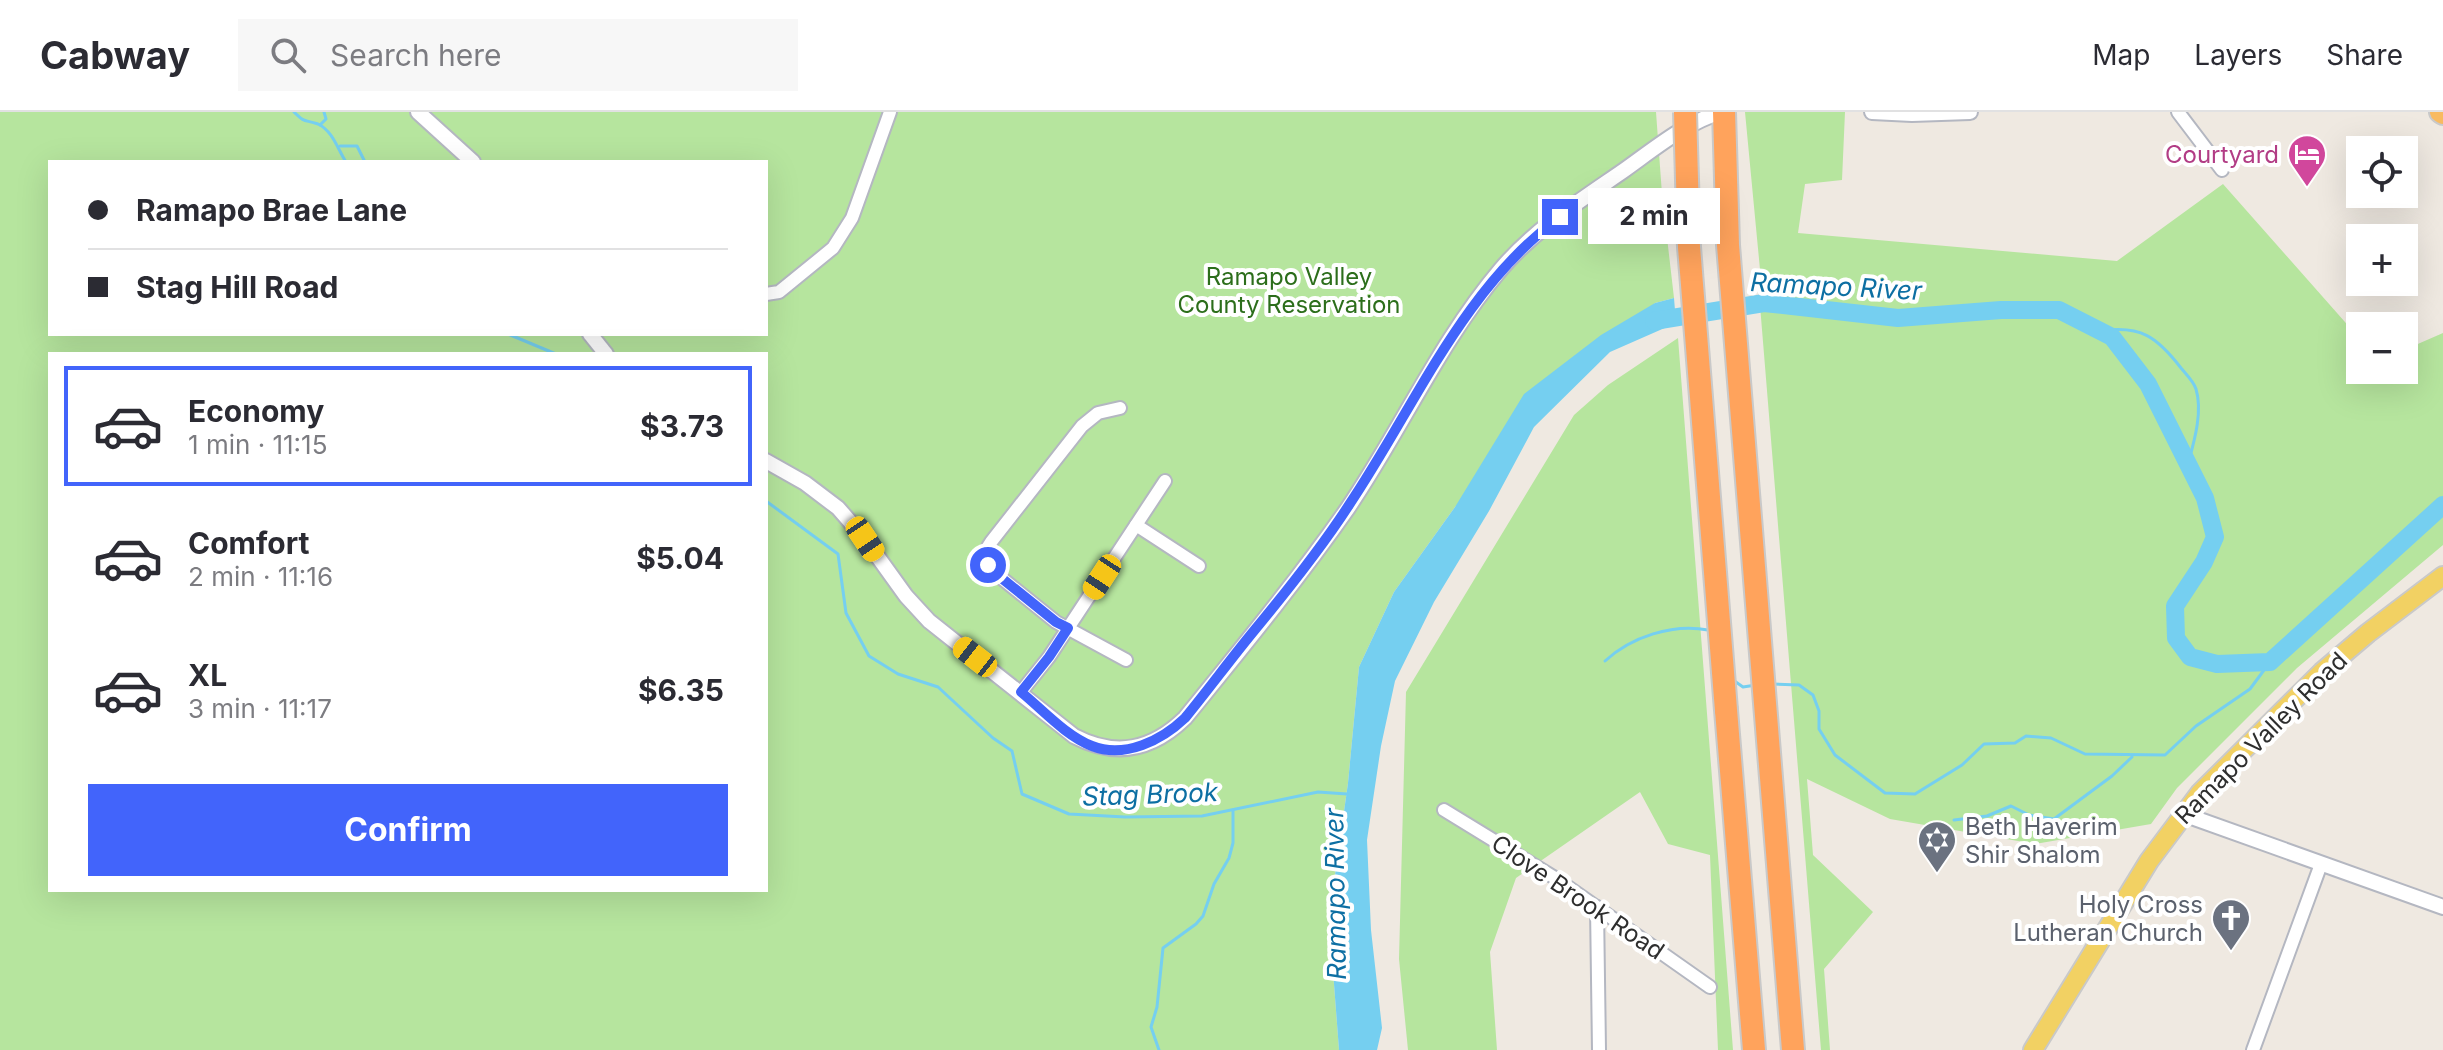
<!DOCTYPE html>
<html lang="en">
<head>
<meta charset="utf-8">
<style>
  :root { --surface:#fff; --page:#f7f7f7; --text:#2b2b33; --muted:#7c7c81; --line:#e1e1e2; --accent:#4264fb }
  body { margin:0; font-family:Inter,sans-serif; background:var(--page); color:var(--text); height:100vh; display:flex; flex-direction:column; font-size:30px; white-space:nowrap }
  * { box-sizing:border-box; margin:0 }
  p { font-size:26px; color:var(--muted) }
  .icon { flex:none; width:44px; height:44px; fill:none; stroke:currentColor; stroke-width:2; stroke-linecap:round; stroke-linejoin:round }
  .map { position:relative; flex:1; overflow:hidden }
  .sheet { position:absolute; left:48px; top:240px; width:720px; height:540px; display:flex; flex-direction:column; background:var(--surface); border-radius:0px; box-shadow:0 8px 32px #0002 }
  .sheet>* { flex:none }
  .top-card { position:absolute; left:48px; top:48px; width:720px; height:176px; border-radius:0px; box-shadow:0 8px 32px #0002; display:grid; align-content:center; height:176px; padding:0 40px; background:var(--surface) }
  .buttons { position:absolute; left:2346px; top:24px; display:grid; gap:16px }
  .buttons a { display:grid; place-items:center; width:72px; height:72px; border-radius:0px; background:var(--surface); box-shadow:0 8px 32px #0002; font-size:40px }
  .end { position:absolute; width:36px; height:36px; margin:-18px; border:10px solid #4264fb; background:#fff; box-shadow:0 0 0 4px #fff }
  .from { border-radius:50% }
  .bubble { position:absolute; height:56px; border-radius:0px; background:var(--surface); box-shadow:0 8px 32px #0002; font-size:26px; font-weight:700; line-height:56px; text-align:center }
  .car { position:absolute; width:24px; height:48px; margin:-24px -12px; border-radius:10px; box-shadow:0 0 6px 2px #0007; background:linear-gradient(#f5c518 24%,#345 0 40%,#f5c518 0 76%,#345 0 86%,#f5c518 0) }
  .top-card b { display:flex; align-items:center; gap:28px; height:76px; font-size:30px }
  .top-card b+b { border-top:2px solid var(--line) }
  .top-card i { width:20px; height:20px; background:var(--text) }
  ul { padding:14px 0 0; list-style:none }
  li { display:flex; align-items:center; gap:24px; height:120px; margin:0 16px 12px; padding:0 24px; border:4px solid transparent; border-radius:0px }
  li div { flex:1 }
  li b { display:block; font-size:30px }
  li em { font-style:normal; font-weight:700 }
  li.on { border-color:var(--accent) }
  li>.icon { width:72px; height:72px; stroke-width:1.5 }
  .primary-button { display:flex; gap:16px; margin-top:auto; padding:16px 40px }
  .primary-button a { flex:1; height:92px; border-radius:0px; background:var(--accent); color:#fff; font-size:32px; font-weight:700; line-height:92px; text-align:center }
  header { display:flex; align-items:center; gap:48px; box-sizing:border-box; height:112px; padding:0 40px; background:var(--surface); border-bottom:2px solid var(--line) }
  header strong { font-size:38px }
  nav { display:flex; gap:44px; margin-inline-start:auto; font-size:28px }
  .search { width:560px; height:72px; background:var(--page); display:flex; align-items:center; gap:20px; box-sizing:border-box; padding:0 28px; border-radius:0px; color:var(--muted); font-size:30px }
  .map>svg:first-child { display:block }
  .green { fill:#b6e59e; fill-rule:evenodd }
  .water { fill:#75cff0 }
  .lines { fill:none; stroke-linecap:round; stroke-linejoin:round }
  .stream { stroke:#75cff0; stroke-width:3 }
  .river { stroke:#75cff0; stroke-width:18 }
  .minor-casing { stroke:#b4b7c1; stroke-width:16 }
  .tertiary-casing { stroke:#b4b7c1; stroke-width:18 }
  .primary-casing { stroke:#c9c9c9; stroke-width:22 }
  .trunk-casing { stroke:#c9c9c9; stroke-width:24 }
  .motorway-casing { stroke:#c9c9c9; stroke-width:26 }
  .minor { stroke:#fff; stroke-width:12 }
  .tertiary { stroke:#fff; stroke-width:14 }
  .primary { stroke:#f2d163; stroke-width:18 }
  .trunk { stroke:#f8ba60; stroke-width:20 }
  .motorway { stroke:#ffa35c; stroke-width:22 }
  .motorway-bridge-casing { stroke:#c9c9c9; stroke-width:26; stroke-linecap:butt }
  .motorway-bridge { stroke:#ffa35c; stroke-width:22 }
  .route { stroke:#4264fb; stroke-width:10 }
  .labels { text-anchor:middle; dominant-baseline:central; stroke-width:8; stroke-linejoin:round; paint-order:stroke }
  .hotel-label { font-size:24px; fill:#b23c85; stroke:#fff; text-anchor:end }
  .park-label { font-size:24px; fill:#2c6e1b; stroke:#fff }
  .street-label { font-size:24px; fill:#2e2e2e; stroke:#fff }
  .worship-label { font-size:24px; fill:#5b616d; stroke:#fff; text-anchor:start }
  .water-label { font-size:26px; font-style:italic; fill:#0d6fa3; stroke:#fff }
</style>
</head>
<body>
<header>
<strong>Cabway</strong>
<div class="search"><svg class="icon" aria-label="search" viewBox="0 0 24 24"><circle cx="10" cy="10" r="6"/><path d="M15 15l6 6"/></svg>Search here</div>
<nav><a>Map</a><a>Layers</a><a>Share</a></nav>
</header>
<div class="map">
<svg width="2443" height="938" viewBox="0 0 2443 938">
  <rect width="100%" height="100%" fill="#efe9e1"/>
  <g class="green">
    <path d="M0 0H1656L1662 82 1674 186 1655 191 1455 395 1394 480 1359 555 1348 671 1329 806 1339 938H0ZM50 50H766V222H50ZM50 242H766V778H50Z"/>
    <path d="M1745 0H1845L1842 68 1805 72 1798 121 2117 149 2223 72 2360 227V258H2404V238L2443 221V433L2297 556 2177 676 2151 712 2035 732 1890 707 1807 667 1813 743 1873 800 1824 857 1830 938H1821L1759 181 1761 168Z"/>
    <path d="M1678 226 1733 938H1718L1710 743 1668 732 1640 680 1516 766 1490 840 1497 938H1408L1399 847 1406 580 1574 303 1608 273Z"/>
  </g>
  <path class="water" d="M1674 186 1676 211 1610 240 1534 315 1489 399 1434 490 1395 569 1381 634 1367 728 1371 818 1382 916 1377 938H1339L1329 806 1348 671 1359 555 1394 480 1455 395 1524 282 1601 223 1655 191Z"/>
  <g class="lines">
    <g class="stream">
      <path d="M294 0C306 12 304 7 318 12 333 19 338 38 346 50"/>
      <path d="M320 13 326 7 324 0"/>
      <path d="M340 34H357L365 50"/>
      <path d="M2101 219C2141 213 2157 225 2181 256 2186 262 2194 270 2196 277 2203 300 2194 330 2188 352"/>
      <path d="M508 222 556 242"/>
      <path d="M766 389 838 442 846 501 869 544 898 562 938 575 993 626 1012 639 1022 682 1069 702 1125 705 1202 704 1318 680 1347 682"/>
      <path d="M1605 549C1631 525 1673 511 1708 518L1710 523"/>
      <path d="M1733 568 1743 575 1756 573"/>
      <path d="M1771 572 1799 573 1813 583 1819 599V617L1835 643 1885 681 1915 682 1962 653 1984 632 2015 631 2026 624 2051 626 2085 642 2165 643 2196 614 2250 577 2270 550"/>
      <path d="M1954 708 1987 704 2011 694 2029 703 2054 707 2112 664 2132 645"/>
      <path d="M1159 938 1151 915 1157 895 1163 836 1196 812 1203 804 1214 772 1229 746 1233 731V698"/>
    </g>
    <path class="river" d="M1654 209 1764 191 1898 206 2001 198H2059L2112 225 2148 272 2205 386 2215 425 2204 450 2175 494 2176 526 2190 545 2217 552 2270 550 2443 393"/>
    <g class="minor-casing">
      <g id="minor">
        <path d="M2178 0 2222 58"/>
        <path d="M766 182 779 180 833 136 852 106 890 0"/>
        <path d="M1120 296 1098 301 1082 314 991 430C983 441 985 450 994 460L1056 510 1126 548"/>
        <path d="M1136 413 1199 454"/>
        <path d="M1021 580 1049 545 1165 369"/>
        <path d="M1444 698 1555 766 1710 875"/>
        <path d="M1597 795 1599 938"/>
        <path d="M2253 938 2321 752"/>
      </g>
    </g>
    <g class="tertiary-casing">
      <g id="tertiary">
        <path d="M418 0 473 50"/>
        <path d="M1872 0 1912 2 1970 0"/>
        <path d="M590 222 606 242"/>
        <path d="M766 349 805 371 838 396 865 427 906 484 929 509 1074 624C1116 646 1152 638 1185 606 1241 537 1297 469 1348 396 1401 318 1440 229 1501 157 1535 117 1581 88 1623 59 1654 37 1685 11 1721 0"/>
        <path d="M2183 702 2443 795"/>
      </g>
    </g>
    <g class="primary-casing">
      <path id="primary" d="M2033 938 2149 749 2200 681 2322 560 2368 521 2443 464"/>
    </g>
    <g class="trunk-casing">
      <path id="trunk" d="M2440 0 2443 2"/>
    </g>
    <g class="motorway-casing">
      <g id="motorway">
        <path d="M1724 0 1728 133 1793 938"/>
        <path d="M1726 598 1754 938"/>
      </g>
    </g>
    <use href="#minor" class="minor"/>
    <use href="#tertiary" class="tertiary"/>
    <use href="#primary" class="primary"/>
    <use href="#trunk" class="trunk"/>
    <use href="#motorway" class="motorway"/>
    <g class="motorway-bridge-casing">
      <path id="motorway-bridge" d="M1685 0 1689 135 1726 598"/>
    </g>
    <use href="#motorway-bridge" class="motorway-bridge"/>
  </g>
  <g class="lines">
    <path class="route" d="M988 453 994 460 1056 510 1068 516 1049 545 1021 580C1043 598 1066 624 1092 634 1125 647 1162 628 1185 606 1208 578 1230 548 1253 520 1287 479 1320 438 1349 393 1415 295 1462 177 1560 105"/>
  </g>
  <defs>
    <g id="hotel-pin" transform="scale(2)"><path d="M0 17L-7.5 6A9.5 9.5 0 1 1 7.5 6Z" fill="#d1479c" stroke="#fff"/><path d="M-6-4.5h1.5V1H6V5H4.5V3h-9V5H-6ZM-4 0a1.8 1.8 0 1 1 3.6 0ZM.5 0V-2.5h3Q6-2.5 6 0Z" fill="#fff"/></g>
    <g id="synagogue-pin" transform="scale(2)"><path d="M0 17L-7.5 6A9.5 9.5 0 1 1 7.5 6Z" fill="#6b7280" stroke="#fff"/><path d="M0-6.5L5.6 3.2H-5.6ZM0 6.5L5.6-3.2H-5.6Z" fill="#fff"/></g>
    <g id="church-pin" transform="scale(2)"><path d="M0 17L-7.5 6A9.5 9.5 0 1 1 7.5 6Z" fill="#6b7280" stroke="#fff"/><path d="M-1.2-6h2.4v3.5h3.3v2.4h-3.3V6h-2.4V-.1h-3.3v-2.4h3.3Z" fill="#fff"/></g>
  </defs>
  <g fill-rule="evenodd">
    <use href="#hotel-pin" x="2307" y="42"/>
    <use href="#synagogue-pin" x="1937" y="728"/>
    <use href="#church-pin" x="2231" y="806"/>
  </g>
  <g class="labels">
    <g class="hotel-label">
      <text x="2279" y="42">Courtyard</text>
    </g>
    <g class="park-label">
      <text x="1289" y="164">Ramapo Valley<tspan x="1289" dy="28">County Reservation</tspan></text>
    </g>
    <g class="street-label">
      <text transform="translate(2261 626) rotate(-45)">Ramapo Valley Road</text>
      <text transform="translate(1578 785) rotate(34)">Clove Brook Road</text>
    </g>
    <g class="worship-label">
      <text x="1965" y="714">Beth Haverim<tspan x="1965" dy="28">Shir Shalom</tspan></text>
      <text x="2203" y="792" text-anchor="end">Holy Cross<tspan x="2203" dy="28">Lutheran Church</tspan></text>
    </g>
    <g class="water-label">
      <text transform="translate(1836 174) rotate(3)">Ramapo River</text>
      <text transform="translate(1150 682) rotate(-2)">Stag Brook</text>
      <text transform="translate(1335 782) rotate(-91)">Ramapo River</text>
    </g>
  </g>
</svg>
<div class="buttons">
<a><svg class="icon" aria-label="locate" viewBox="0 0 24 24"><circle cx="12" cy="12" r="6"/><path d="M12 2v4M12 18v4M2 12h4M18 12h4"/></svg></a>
<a>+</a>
<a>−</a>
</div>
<i class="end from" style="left:988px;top:453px"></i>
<i class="end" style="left:1560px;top:105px"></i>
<div class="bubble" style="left:1588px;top:76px;width:132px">2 min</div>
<i class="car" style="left:865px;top:427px;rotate:146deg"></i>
<i class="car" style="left:1102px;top:465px;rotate:213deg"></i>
<i class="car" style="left:975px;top:545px;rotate:308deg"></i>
<div class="top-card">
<b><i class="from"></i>Ramapo Brae Lane</b>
<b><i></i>Stag Hill Road</b>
</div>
<section class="sheet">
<ul>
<li class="on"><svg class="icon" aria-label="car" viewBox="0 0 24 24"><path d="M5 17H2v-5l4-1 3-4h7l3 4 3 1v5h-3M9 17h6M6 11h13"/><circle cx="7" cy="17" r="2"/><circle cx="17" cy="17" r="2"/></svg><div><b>Economy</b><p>1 min · 11:15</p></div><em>$3.73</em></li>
<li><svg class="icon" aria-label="car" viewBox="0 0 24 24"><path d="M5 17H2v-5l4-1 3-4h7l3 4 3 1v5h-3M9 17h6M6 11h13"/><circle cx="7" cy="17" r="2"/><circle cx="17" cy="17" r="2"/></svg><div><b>Comfort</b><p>2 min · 11:16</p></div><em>$5.04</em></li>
<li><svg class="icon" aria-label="car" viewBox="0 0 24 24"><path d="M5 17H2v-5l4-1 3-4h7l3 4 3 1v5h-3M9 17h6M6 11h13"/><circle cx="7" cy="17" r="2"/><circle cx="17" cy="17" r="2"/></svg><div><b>XL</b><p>3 min · 11:17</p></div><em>$6.35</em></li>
</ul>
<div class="primary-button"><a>Confirm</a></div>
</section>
</div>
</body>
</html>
